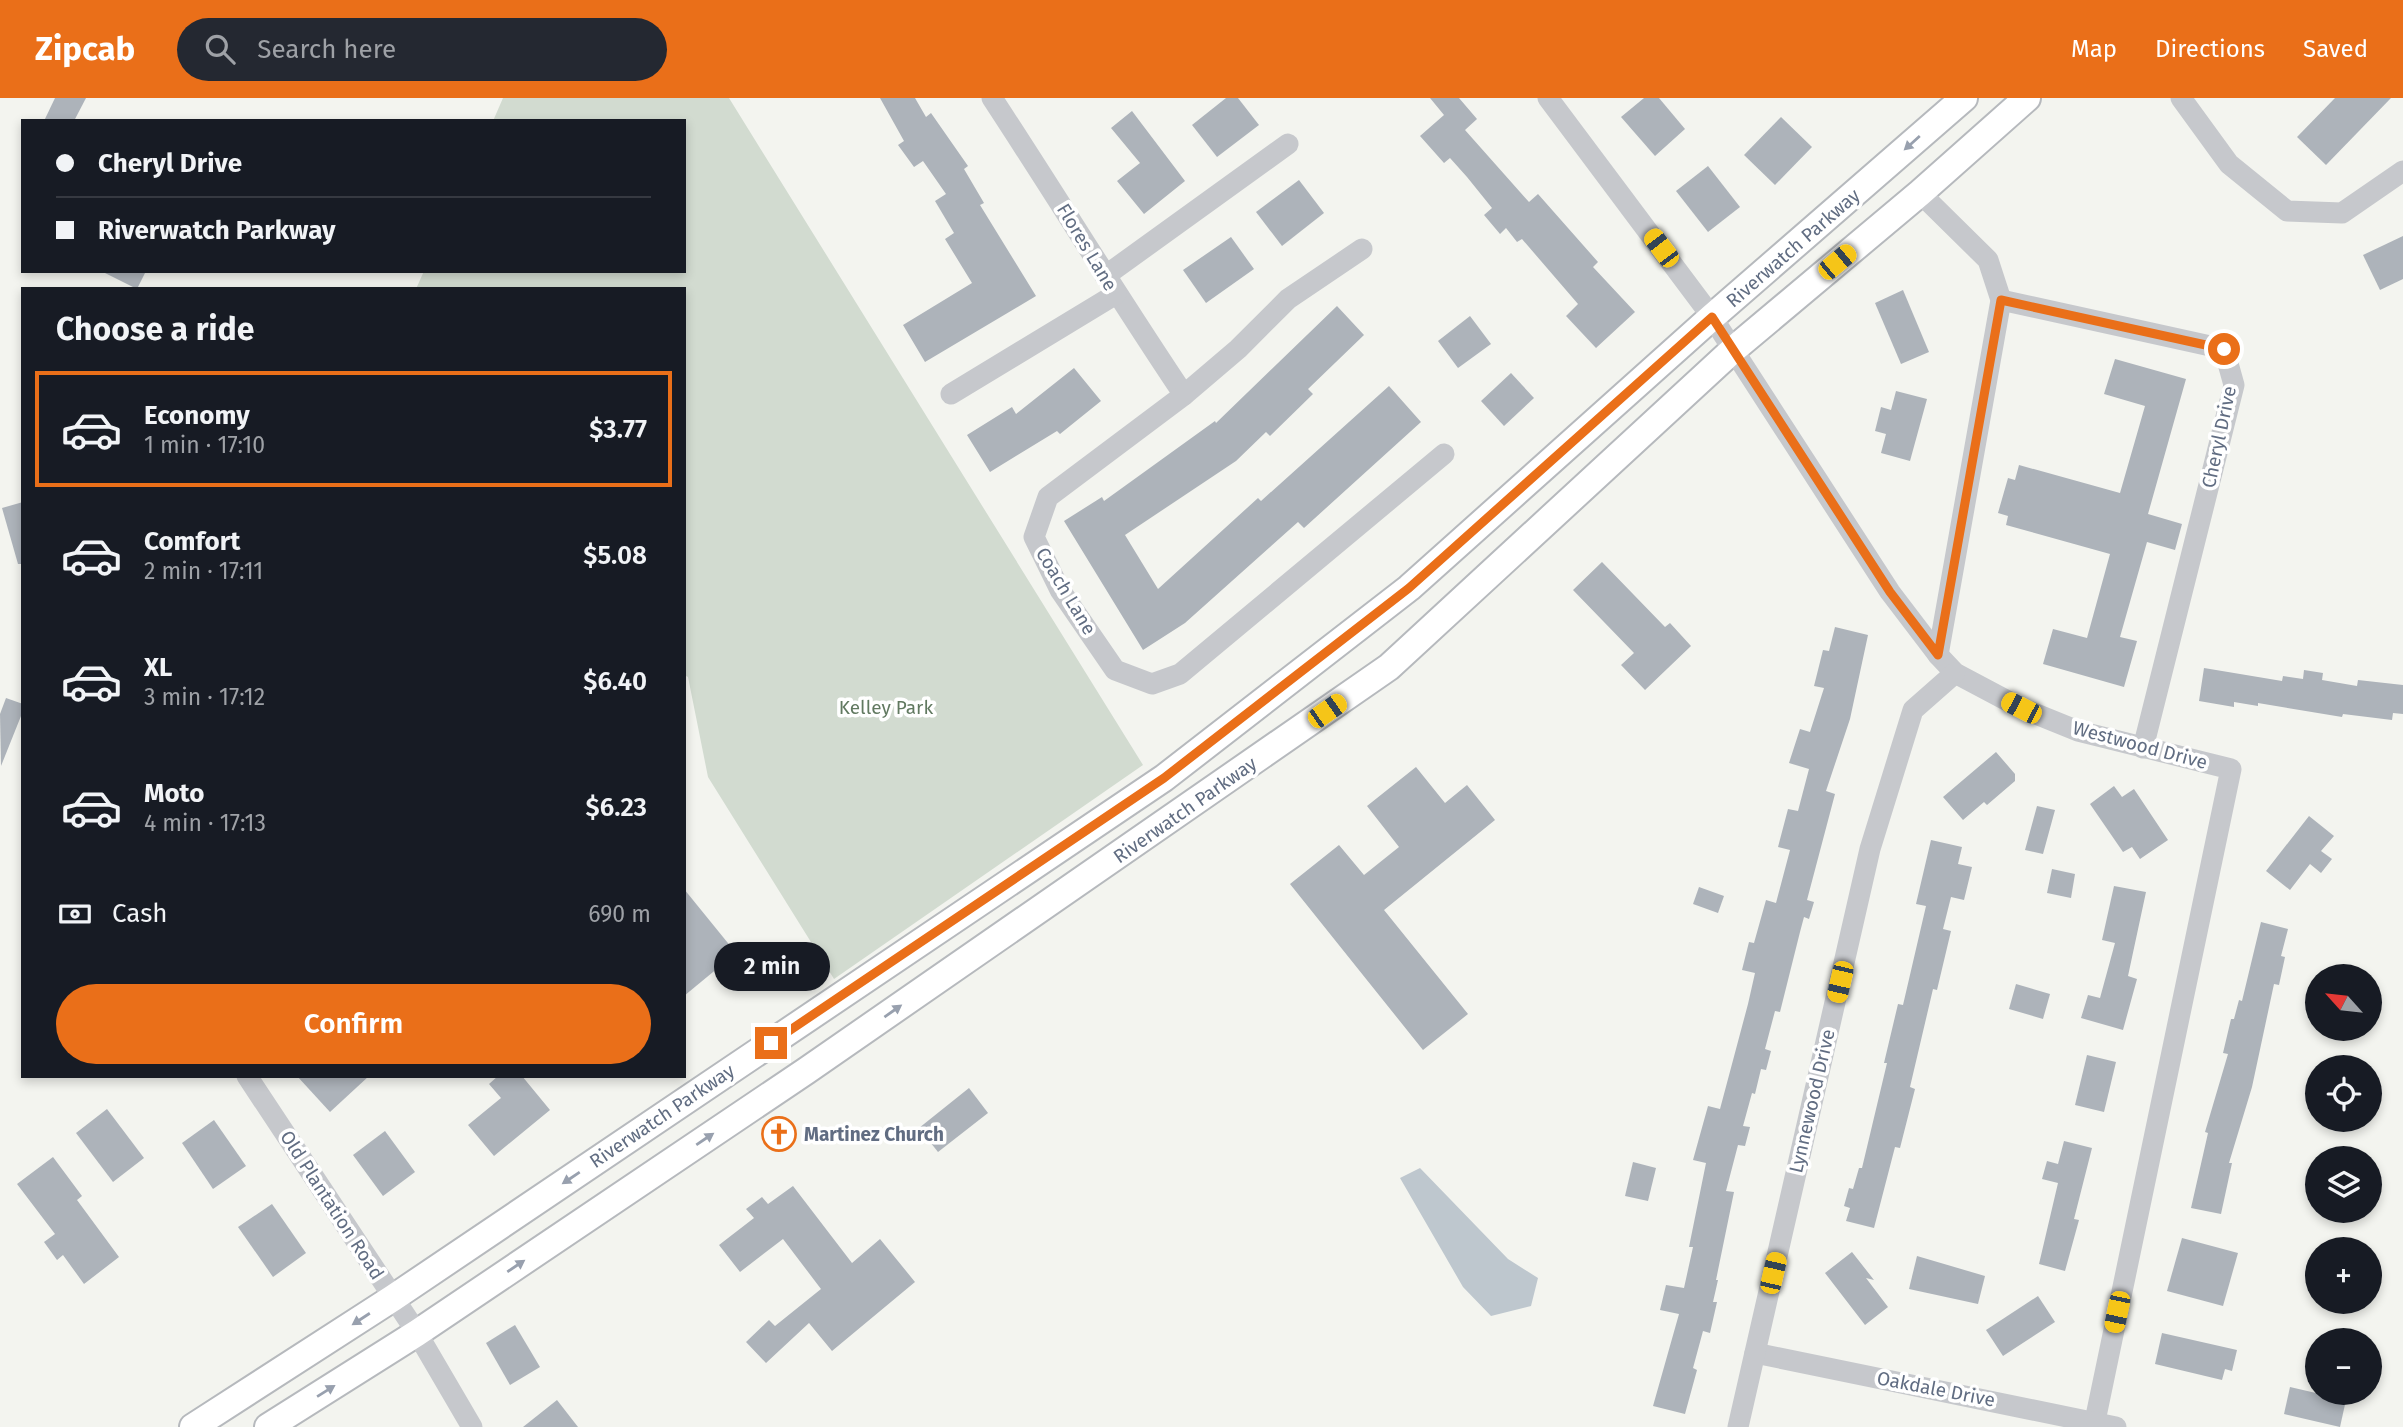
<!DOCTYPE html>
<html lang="en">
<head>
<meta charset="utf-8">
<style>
  :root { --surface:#171b24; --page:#242831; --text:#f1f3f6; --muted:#9ea1a6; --line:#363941; --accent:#ea6f19 }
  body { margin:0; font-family:"Fira Sans",sans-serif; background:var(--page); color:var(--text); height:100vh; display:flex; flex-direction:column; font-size:26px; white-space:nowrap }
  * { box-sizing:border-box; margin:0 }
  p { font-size:23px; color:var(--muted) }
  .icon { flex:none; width:38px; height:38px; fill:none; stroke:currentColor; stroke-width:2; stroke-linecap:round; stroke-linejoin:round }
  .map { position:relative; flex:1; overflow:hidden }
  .details { position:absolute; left:21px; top:189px; width:665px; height:791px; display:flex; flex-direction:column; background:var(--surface); border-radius:0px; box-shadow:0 4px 10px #0003 }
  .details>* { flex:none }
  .top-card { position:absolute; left:21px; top:21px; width:665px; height:154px; border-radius:0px; box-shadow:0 4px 10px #0003; display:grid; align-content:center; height:154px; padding:0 35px; background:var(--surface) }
  .needle { width:46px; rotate:297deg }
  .buttons { position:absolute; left:2305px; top:866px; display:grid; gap:14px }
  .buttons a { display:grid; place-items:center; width:77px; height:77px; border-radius:50%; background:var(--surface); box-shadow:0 4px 10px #0003; font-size:35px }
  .end { position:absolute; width:32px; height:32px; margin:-16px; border:9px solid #ea6f19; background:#fff; box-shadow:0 0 0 4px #fff }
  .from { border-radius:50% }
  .bubble { position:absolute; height:49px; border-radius:24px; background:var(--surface); box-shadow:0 4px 10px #0003; font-size:23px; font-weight:600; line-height:49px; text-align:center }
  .car { position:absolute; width:21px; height:42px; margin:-21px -10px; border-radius:9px; box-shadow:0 0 5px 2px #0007; background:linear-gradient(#f5c518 24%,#345 0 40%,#f5c518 0 76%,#345 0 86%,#f5c518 0) }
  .top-card b { display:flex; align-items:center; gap:24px; height:66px; font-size:26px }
  .top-card b+b { border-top:2px solid var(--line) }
  .top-card i { width:18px; height:18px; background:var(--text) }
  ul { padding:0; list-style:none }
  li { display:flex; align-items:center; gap:21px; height:116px; margin:0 14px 10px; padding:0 21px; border:4px solid transparent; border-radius:0px }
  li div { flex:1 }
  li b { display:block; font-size:26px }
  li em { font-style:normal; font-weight:600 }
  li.selected { border-color:var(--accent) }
  li>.icon { width:63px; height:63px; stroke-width:1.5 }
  h2 { padding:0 35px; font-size:32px; line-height:84px }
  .pay { display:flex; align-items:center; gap:18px; height:77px; padding:0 35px; font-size:26px }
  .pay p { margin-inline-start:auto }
  .action { display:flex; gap:14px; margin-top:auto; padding:14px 35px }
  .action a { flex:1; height:80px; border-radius:42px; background:var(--accent); color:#fff; font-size:28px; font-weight:600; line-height:80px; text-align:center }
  header { display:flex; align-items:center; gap:42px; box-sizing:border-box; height:98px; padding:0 35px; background:var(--accent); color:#fff }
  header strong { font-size:33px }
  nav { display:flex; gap:38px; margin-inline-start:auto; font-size:24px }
  .search { width:490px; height:63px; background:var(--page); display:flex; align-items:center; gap:18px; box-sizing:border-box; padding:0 24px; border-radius:38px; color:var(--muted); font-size:26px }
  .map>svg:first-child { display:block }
  .green { fill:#d2dbd0 }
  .water { fill:#bec7ce }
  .building { fill:#adb3ba }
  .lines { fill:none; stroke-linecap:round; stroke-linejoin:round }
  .major-casing { stroke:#b6b9bd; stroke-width:30 }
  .minor { stroke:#c6c8cc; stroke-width:21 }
  .major { stroke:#fff; stroke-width:26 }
  .oneway { fill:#98a0ae }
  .route { stroke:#ea6f19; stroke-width:9 }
  .labels { text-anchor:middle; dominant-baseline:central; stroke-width:7; stroke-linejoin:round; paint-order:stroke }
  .street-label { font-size:19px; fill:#616d82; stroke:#fff }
  .park-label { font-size:19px; fill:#617960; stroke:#fff }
  .poi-label { font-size:19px; font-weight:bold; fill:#616d82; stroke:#fff; text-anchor:start }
</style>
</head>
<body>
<header>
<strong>Zipcab</strong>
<div class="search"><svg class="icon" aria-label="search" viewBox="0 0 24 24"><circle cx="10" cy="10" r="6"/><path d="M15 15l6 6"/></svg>Search here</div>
<nav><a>Map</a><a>Directions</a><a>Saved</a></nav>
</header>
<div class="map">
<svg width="2403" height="1329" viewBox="0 0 2403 1329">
  <rect width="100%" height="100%" fill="#f3f4ef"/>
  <path class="green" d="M503 0H729L1143 667 834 881 708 679 688 579 684 577V191H416L424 173H684V23H493Z"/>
  <path class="water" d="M1420 1070 1508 1161 1538 1180 1531 1208 1491 1218 1463 1189 1400 1080Z"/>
  <g class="building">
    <path d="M55 0H86L74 23H44Z"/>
    <path d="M880 0H915L926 19 931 15 968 68 964 71 984 105 980 107 1036 198 925 264 903 227 972 185 945 141 954 135 935 103 946 96 923 63 914 69 898 47 904 43Z"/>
    <path d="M1226 0H1238L1259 27 1217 59 1192 27Z"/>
    <path d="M1430 0H1459L1477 21 1465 32 1529 104 1538 96 1598 164 1593 169 1635 214 1596 250 1566 218 1578 206 1522 141 1517 144 1506 130 1500 136 1484 117 1492 110 1467 79 1450 60 1444 65 1420 38 1444 17Z"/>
    <path d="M1644 0H1659L1685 31 1655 58 1621 19Z"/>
    <path d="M2335 0H2391L2326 67 2297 39Z"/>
    <path d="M1132 13 1185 83 1144 116 1117 83 1140 65 1111 30Z"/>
    <path d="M1781 19 1812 49 1775 87 1744 57Z"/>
    <path d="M1708 68 1740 109 1708 134 1676 93Z"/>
    <path d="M1299 82 1324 115 1282 148 1256 114Z"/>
    <path d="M2403 138V181L2380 192 2363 157Z"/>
    <path d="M1231 139 1254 171 1206 205 1183 172Z"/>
    <path d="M101 173H146L137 191Z"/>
    <path d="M1903 192 1929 254 1901 266 1875 205Z"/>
    <path d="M1337 208 1364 237 1308 291 1313 296 1270 338 1266 334 1236 363 1125 437 1158 491 1258 400 1261 403 1389 288 1421 324 1304 430 1298 424 1185 525 1143 552 1064 423 1102 399 1104 403 1215 323 1216 325Z"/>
    <path d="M1470 218 1491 246 1458 270 1438 243Z"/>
    <path d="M2115 261 2186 281 2148 416 2182 426 2175 452 2147 444 2120 539 2137 543 2124 589 2043 566 2053 531 2087 540 2110 456 2006 427 2008 418 1998 415 2008 380 2015 382 2019 367 2120 395 2145 308 2104 296Z"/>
    <path d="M1074 270 1101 303 1060 336 1057 333 990 374 967 337 1012 309 1016 316Z"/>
    <path d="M1511 275 1534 300 1504 328 1481 303Z"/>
    <path d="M1896 293 1927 301 1910 363 1881 355 1886 336 1875 333 1881 309 1891 312Z"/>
    <path d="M23 404V466H18L2 410Z"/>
    <path d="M1602 464 1665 529 1670 525 1691 548 1645 592 1621 567 1634 555 1573 492Z"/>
    <path d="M1835 529 1868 537 1850 621 1826 693 1835 696 1807 802 1814 804 1809 821 1804 819 1800 834 1780 914 1775 913 1765 951 1771 953 1766 972 1761 971 1755 996 1752 995 1743 1028 1750 1029 1745 1048 1738 1047 1726 1093 1734 1094 1716 1182H1718L1713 1204H1717L1710 1235 1703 1233 1693 1270 1697 1272 1685 1316 1653 1308 1679 1216 1660 1212 1666 1187 1684 1190 1693 1149H1689L1706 1065 1693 1062 1708 1008 1720 1011 1748 906 1755 875 1742 872 1749 844 1754 845 1766 802 1776 805 1790 752 1778 749 1788 711 1798 713 1809 671 1789 665 1800 631 1810 634 1824 590 1814 588 1823 552 1829 553Z"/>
    <path d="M2204 570 2282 583 2283 578 2303 581 2304 572 2323 575 2322 582 2357 588 2358 582 2403 587V616L2393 615 2392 622 2343 616 2342 619 2258 605V608L2234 604V609L2199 603Z"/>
    <path d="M6 600 23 606V613L1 668 0 616Z"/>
    <path d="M1996 654 2015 676V683L1987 707 1984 704 1963 722 1943 699Z"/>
    <path d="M1416 669 1445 705 1467 687 1495 722 1384 812 1468 916 1423 952 1290 786 1339 747 1364 777 1399 749 1367 708Z"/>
    <path d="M2114 688 2122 699 2134 691 2168 742 2140 761 2132 749 2123 754 2090 706Z"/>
    <path d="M2037 708 2055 712 2043 756 2025 752Z"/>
    <path d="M2309 718 2334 738 2321 753 2332 761 2321 775 2310 766 2290 792 2266 773Z"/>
    <path d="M1931 742 1962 749 1958 766 1972 769 1964 802 1951 799 1943 831 1951 833 1937 892 1933 891 1910 989 1915 991 1900 1050 1895 1049 1874 1130 1846 1123 1850 1110 1844 1108 1849 1090 1853 1091 1859 1070H1862L1887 965H1884L1898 906 1903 907 1926 808 1916 806Z"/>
    <path d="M2052 771 2075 776 2071 800 2047 795Z"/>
    <path d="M2114 788 2146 794 2128 878 2137 881 2123 932 2081 920 2088 897 2100 900 2115 845 2102 842Z"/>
    <path d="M1699 789 1724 798 1718 815 1693 806Z"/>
    <path d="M684 791 736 855 684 898Z"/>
    <path d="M2261 824 2288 831 2281 858 2285 859 2279 887 2274 886 2252 989 2229 1065H2232L2221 1116 2191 1110 2208 1035 2205 1034 2228 956 2223 955 2231 921H2234L2239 902 2242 903Z"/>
    <path d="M2016 886 2050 896 2043 921 2009 911Z"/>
    <path d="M2087 957 2116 964 2104 1014 2075 1007Z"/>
    <path d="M297 978H369L330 1014Z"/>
    <path d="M498 978H522L550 1012 494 1058 468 1027 501 1000 489 986Z"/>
    <path d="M969 990 988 1015 938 1054 919 1030Z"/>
    <path d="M107 1011 144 1060 113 1084 76 1035Z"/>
    <path d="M214 1022 246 1068 213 1091 182 1045Z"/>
    <path d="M385 1033 415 1074 383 1098 353 1057Z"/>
    <path d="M2064 1043 2092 1050 2074 1121 2079 1122 2065 1173 2039 1166 2058 1085 2042 1081 2047 1063 2058 1066Z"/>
    <path d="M53 1059 82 1098 77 1102 119 1159 84 1186 63 1157 57 1162 44 1144 55 1136 17 1086Z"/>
    <path d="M1633 1064 1656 1070 1648 1103 1625 1098Z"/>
    <path d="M793 1088 852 1165 880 1141 915 1184 832 1253 809 1225 766 1265 746 1244 769 1222 775 1228 821 1191 783 1141 740 1174 719 1147 754 1120 746 1111 762 1099 768 1106Z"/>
    <path d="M272 1106 306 1155 273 1179 238 1129Z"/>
    <path d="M2182 1140 2238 1155 2223 1208 2167 1193Z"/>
    <path d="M1852 1154 1874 1182 1866 1180 1888 1209 1865 1227 1825 1175Z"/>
    <path d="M1917 1158 1985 1178 1978 1206 1909 1191Z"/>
    <path d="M2038 1198 2055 1224 2003 1258 1986 1232Z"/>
    <path d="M515 1227 540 1269 510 1287 486 1245Z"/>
    <path d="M2162 1235 2237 1252 2232 1273 2225 1271 2222 1282 2155 1266Z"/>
    <path d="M2290 1289 2346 1302 2340 1329 2284 1316Z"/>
    <path d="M557 1302 578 1329H523Z"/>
  </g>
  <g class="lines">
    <g class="major-casing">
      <g id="major">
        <path d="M193 1329 393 1200 1164 680 1409 490 1712 219 1964 0"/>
        <path d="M268 1329 417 1235 806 973 1389 569 1734 251 1920 95 2027 0"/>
      </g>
    </g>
    <g class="minor">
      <path d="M992 0C1057 99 1118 199 1184 297"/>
      <path d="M1548 0 1712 219 1890 494 1938 557 1955 575 2021 610 2078 633 2231 671 2095 1323"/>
      <path d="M2181 0 2229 66 2287 113 2342 115 2403 73"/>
      <path d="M1920 95 1988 162 2001 202 1938 557"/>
      <path d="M1362 151 1288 201 1238 251 1184 297 1048 399 1034 439 1060 492 1115 572 1152 586 1180 576 1444 356"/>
      <path d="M1105 178 1288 46"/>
      <path d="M2001 202 2224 251 2234 287 2143 650"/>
      <path d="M951 296 1116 196"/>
      <path d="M247 978 417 1235 472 1329"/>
      <path d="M1755 1255 2116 1329"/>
      <path d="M1738 1329 1870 751 1913 612 1955 575"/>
    </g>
    <use href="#major" class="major"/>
  </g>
  <defs><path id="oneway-solid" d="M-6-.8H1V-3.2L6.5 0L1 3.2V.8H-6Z" transform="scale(1.75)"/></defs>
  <g class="oneway">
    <use href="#oneway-solid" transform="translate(1912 45) rotate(138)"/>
    <use href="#oneway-solid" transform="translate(893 913) rotate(-35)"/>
    <use href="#oneway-solid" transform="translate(705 1041) rotate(-34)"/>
    <use href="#oneway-solid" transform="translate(571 1080) rotate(146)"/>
    <use href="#oneway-solid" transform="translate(516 1168) rotate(-34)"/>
    <use href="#oneway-solid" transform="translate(361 1221) rotate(147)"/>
    <use href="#oneway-solid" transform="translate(326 1293) rotate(-32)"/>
  </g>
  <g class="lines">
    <path class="route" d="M771 945 1164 680 1409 490 1712 219 1890 494 1938 557 2001 202 2224 251"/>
  </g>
  <defs>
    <g id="church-ring" transform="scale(1.75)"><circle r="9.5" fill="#fff" stroke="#ea6f19" stroke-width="1.5"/><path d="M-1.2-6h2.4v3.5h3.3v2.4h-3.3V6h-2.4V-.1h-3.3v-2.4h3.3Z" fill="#ea6f19"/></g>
  </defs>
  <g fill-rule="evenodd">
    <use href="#church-ring" x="779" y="1036"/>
  </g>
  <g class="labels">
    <g class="street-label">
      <text transform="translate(1087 149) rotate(59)">Flores Lane</text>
      <text transform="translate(1793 150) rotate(-41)">Riverwatch Parkway</text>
      <text transform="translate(2219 339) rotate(-78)">Cheryl Drive</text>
      <text transform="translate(1066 493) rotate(59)">Coach Lane</text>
      <text transform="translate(2140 647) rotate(15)">Westwood Drive</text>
      <text transform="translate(1185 712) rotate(-35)">Riverwatch Parkway</text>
      <text transform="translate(1812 1003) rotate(-77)">Lynnewood Drive</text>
      <text transform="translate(662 1018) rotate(-34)">Riverwatch Parkway</text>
      <text transform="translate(332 1107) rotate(57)">Old Plantation Road</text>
      <text transform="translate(1936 1291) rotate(11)">Oakdale Drive</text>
    </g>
    <g class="park-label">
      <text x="886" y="609">Kelley Park</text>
    </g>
    <g class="poi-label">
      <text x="804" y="1036">Martinez Church</text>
    </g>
  </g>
</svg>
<div class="buttons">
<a><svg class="needle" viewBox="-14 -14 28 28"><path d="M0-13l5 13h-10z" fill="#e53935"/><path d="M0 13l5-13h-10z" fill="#9ea1a6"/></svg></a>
<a><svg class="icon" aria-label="locate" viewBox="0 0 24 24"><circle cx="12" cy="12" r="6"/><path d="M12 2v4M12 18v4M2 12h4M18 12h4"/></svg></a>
<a><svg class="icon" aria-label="layers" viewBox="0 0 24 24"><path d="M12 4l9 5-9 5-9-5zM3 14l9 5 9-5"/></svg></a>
<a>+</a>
<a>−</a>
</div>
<i class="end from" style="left:2224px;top:251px"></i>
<i class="end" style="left:771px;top:945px"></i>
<div class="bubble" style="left:714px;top:844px;width:116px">2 min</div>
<i class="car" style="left:1661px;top:150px;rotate:323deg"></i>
<i class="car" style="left:1837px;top:164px;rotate:50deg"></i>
<i class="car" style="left:2021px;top:610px;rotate:297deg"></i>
<i class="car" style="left:1327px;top:613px;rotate:55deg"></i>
<i class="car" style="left:1840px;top:884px;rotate:193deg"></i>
<i class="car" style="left:1773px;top:1175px;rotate:13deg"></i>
<i class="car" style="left:2117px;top:1214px;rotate:192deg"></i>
<div class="top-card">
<b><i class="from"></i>Cheryl Drive</b>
<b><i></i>Riverwatch Parkway</b>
</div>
<section class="details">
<h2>Choose a ride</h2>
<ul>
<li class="selected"><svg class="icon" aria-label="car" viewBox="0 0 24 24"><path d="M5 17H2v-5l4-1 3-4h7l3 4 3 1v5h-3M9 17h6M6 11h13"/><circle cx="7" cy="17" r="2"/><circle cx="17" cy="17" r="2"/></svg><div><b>Economy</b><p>1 min · 17:10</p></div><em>$3.77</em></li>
<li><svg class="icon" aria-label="car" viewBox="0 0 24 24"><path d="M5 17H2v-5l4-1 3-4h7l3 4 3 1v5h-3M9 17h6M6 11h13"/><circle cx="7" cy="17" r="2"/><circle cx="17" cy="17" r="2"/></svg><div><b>Comfort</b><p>2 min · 17:11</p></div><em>$5.08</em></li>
<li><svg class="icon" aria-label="car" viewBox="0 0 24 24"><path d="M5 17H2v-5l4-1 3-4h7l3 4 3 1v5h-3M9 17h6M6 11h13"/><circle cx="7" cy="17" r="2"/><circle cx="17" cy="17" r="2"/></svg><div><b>XL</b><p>3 min · 17:12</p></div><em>$6.40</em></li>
<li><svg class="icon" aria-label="car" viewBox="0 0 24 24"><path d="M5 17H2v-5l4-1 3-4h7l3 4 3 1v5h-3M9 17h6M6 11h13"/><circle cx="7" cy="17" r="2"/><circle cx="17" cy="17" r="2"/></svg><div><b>Moto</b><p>4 min · 17:13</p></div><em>$6.23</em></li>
</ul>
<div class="pay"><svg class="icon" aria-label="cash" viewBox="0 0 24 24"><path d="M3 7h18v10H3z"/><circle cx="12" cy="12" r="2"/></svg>Cash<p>690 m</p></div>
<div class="action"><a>Confirm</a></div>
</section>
</div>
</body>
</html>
